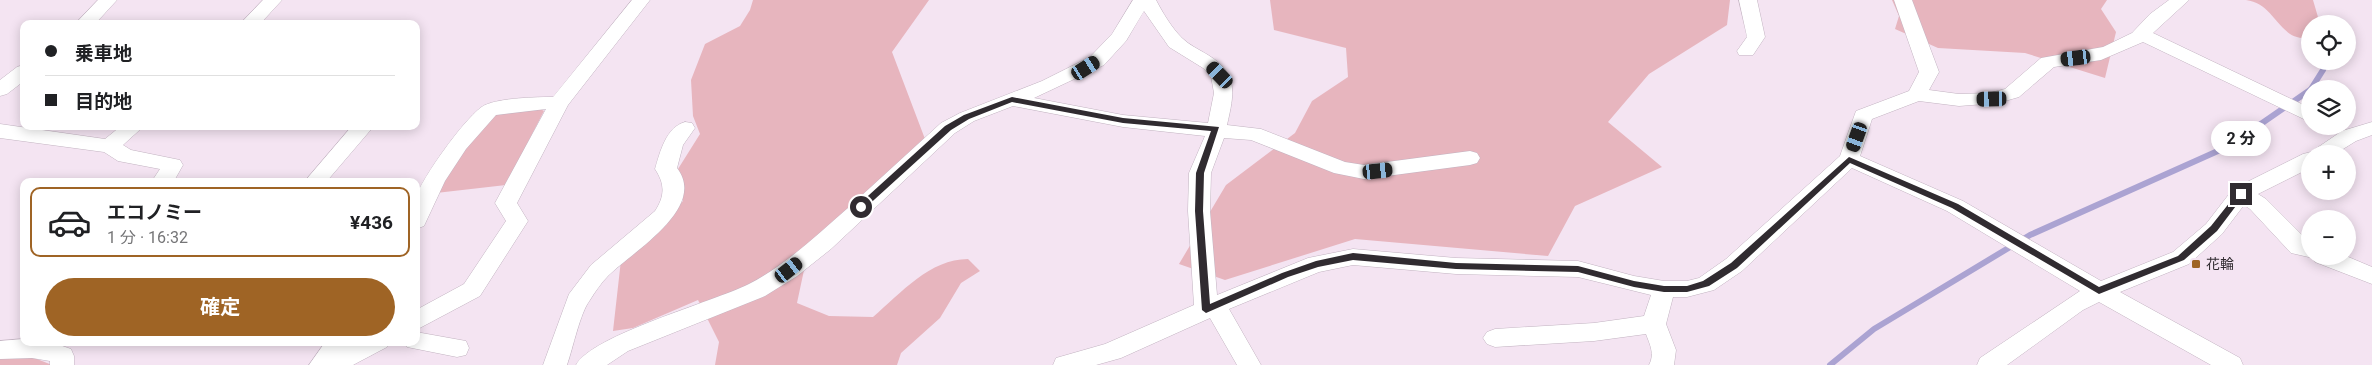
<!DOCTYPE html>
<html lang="ja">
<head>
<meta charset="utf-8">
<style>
  :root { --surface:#fff; --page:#f2f2f2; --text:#202124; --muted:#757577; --line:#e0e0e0; --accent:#9f6425 }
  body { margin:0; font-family:Roboto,"Noto Sans JP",sans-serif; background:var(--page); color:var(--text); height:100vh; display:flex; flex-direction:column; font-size:19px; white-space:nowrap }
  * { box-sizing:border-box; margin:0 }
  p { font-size:16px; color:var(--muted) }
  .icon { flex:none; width:28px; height:28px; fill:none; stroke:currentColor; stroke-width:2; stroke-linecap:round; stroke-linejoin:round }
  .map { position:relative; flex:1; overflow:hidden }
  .side { position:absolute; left:20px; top:178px; width:400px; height:168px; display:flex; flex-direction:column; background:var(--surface); border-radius:10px; box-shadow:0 2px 12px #0003 }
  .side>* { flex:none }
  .hud { position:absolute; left:20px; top:20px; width:400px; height:110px; border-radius:10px; box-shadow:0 2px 12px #0003; display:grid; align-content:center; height:110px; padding:0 25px; background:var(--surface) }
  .buttons { position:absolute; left:2301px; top:15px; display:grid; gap:10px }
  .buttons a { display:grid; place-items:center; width:55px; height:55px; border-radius:50%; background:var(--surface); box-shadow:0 2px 12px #0003; font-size:25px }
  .end { position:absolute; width:22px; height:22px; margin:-11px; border:6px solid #302b30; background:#fff; box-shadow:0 0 0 2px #fff }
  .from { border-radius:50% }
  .bubble { position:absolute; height:35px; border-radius:18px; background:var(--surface); box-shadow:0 2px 12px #0003; font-size:16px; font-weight:700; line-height:35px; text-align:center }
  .car { position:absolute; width:15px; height:30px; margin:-15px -8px; border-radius:6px; box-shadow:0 0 4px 1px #0007; background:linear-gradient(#222 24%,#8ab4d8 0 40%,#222 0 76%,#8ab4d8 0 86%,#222 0) }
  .hud b { display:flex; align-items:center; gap:18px; height:48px; font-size:19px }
  .hud b+b { border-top:1px solid var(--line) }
  .hud i { width:12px; height:12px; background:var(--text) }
  ul { padding:9px 0 0; list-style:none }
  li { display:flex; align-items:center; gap:15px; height:70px; margin:0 10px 8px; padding:0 15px; border:2px solid transparent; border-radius:10px }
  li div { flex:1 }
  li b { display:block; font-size:19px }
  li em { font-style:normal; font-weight:700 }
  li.active { border-color:var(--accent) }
  li>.icon { width:45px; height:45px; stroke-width:1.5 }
  .cta { display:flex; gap:10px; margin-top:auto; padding:10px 25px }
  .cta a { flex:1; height:58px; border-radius:30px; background:var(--accent); color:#fff; font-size:20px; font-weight:700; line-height:58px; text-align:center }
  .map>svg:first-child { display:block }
  .green { fill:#e7b5be }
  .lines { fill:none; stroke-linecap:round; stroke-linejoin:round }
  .stream { stroke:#aba3d2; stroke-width:6 }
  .minor-casing { stroke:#c2b3c1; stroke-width:1 }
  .minor { fill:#fff; fill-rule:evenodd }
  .route { fill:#302b30 }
  .poi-dot { fill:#9f6425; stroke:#f4e4f2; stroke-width:2 }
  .labels { text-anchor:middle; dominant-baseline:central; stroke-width:4; stroke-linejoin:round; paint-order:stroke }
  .poi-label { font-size:14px; fill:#302b30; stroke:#f4e4f2; text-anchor:start }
</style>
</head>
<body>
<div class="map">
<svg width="2372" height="365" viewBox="0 0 2372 365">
  <rect width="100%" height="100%" fill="#f4e4f2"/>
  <g class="green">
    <path d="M753 0H929L892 52 925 139 810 242 797 303 829 316 873 317C901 293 930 259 968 259L980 271 961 283 940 318 901 353 897 365H715L719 342 698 300 633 328 613 331 621 260 683 201 678 169 700 134 693 116 691 80 705 44 740 26 750 10Z"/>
    <path d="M1270 0H1730L1727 25 1649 74 1608 122 1662 167 1575 206 1548 256 1355 239 1225 280 1179 264 1226 185 1295 133 1312 101 1348 77 1346 48 1274 30Z"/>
    <path d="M1892 0H2107L2101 9 2116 32 2105 78 2025 53 1938 48 1895 29 1899 16Z"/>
    <path d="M2246 0H2313L2320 24H2310V39C2304 38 2295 38 2290 34 2274 22 2268 3 2246 0Z"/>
    <path d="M535 106 544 111 506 185 436 193 442 178 494 113Z"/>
    <path d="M32 357 52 365H0V359Z"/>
  </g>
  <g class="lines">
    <g class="stream">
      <path d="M2311 89 2323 70"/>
      <path d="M1830 365 1874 329 2030 235 2229 146 2310 90"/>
    </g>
    <g class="minor-casing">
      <g id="minor">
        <path d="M98 0H117L95 24H75Z"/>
        <path d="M263 0H282L260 24H240Z"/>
        <path d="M632 0H650L568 105 517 203 528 221 480 296 416 330V310L464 284 506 221 495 203 546 109 496 115 466 149 445 181 424 226 416 229C416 219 414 207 416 198 420 180 469 112 485 105 500 98 536 97 553 97Z"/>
        <path d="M1133 0H1156C1163 13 1171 27 1182 38 1189 45 1200 50 1208 55 1239 74 1234 94 1227 125L1261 129 1345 162 1364 165 1470 151 1477 153 1480 158 1477 163 1470 165 1364 179 1334 173 1251 140 1224 138 1211 173 1210 211 1217 295 1308 258 1353 249 1456 258 1578 261 1634 276 1664 281H1687L1699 278 1726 259 1840 156 1856 111 1909 91 1919 72 1894 0H1912L1939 72 1929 90 1959 94 1990 93 2005 89 2041 58 2103 47 2132 33 2150 14 2169 0H2189L2153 33 2310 108V122L2143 42 2101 60 2054 67 2019 97 1998 103 1959 106 1919 101 1872 119 1860 156 1963 201 2101 281 2173 252 2206 224 2233 189 2303 154 2311 152 2342 131 2372 122V135L2356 141 2335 154H2310V168L2258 194 2266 199 2310 243V256H2346L2372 267V284L2315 262 2313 258 2291 253 2250 209 2244 205 2222 234 2189 264 2120 292 2240 358 2243 365H2211L2099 302 2083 310 2007 365H1977L1980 358 2080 291 1947 211 1852 168 1742 271 1714 290 1687 297H1673L1666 324 1676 350 1674 365H1649C1655 354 1650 345 1646 334L1594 341 1495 347 1487 344 1483 338 1487 332 1495 329 1594 323 1644 316 1651 295 1578 277 1456 274 1353 265 1319 272 1229 309 1261 365H1237L1210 318 1121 358 1096 365H1053L1056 358 1105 344 1194 305 1188 211 1189 173 1205 136 1123 127 1013 106 974 121 955 133 831 249 797 276 765 296 628 351 607 365H576C592 335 713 302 749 284 786 265 817 235 848 208 879 180 910 151 941 123L960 113 1042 81 1090 57 1112 34ZM1144 11 1169 47 1203 68 1211 76 1214 93 1208 123 1123 115 1034 98 1104 65 1126 41Z"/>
        <path d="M1739 0H1757L1765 37 1753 55H1739L1737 51 1747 37Z"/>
        <path d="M24 65V81L7 94 0 96V80L17 67Z"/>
        <path d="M685 122 692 123 695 128 683 145 677 168C708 208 632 252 608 276 601 283 595 292 590 300 580 313 573 348 567 365H543L569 294 591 265 655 211C665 196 665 184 655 169 660 152 666 127 685 122Z"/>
        <path d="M0 124 105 139 121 126H144L123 145 131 150 180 160 183 165 174 181H152L160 169 118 161 104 152 0 138Z"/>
        <path d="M352 126H374L327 181H305Z"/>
        <path d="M416 332 466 341 469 348 466 355 457 357 407 347 404 341H416Z"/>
        <path d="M24 339V341H48L71 349 74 356V365H50V361L32 358 0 359V341Z"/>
        <path d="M326 341H352L350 345 356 341H390L387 347 353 365H309Z"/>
      </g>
    </g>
    <use href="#minor" class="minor"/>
  </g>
  <path class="route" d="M1012 97 1123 118 1219 127 1204 173 1203 211 1210 304 1282 273 1316 261 1353 253 1456 263 1578 266 1634 281 1664 286H1687L1703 281 1731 263 1849 157 1958 204 2099 287 2178 256 2211 226 2238 192 2245 194 2217 231 2184 260 2099 294 1952 208 1850 163 1737 268 1709 286 1687 292H1664L1634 287 1578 272 1456 269 1353 260 1318 267 1288 277 1206 313 1202 310 1195 211 1196 173 1211 131 1123 123 1012 102 969 119 951 130 864 209H858V205L945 126 964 115Z"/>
  <rect class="poi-dot" x="2191" y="259" width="10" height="10" rx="2.5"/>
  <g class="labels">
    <g class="poi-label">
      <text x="2206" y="264">花輪</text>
    </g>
  </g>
</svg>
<div class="buttons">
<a><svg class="icon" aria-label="locate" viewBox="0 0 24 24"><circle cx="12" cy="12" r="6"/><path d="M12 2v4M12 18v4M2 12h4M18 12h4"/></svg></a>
<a><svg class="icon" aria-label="layers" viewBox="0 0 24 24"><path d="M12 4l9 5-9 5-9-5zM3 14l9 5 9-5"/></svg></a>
<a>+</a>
<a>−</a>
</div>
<i class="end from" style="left:861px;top:207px"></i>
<i class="end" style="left:2241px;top:194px"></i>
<div class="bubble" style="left:2211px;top:121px;width:60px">2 分</div>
<i class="car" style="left:2076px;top:58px;rotate:263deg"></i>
<i class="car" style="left:1086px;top:68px;rotate:58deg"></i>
<i class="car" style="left:1220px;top:75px;rotate:316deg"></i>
<i class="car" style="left:1992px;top:99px;rotate:269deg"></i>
<i class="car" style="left:1857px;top:137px;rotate:200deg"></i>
<i class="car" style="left:1378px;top:171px;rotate:84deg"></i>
<i class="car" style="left:789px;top:270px;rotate:52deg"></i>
<div class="hud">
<b><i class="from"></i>乗車地</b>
<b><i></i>目的地</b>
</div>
<section class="side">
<ul>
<li class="active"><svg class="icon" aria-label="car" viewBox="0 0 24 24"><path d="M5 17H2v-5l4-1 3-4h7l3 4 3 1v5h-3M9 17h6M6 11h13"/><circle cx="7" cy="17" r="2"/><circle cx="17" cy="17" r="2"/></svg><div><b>エコノミー</b><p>1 分 · 16:32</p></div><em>¥436</em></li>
</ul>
<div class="cta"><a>確定</a></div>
</section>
</div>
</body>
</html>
